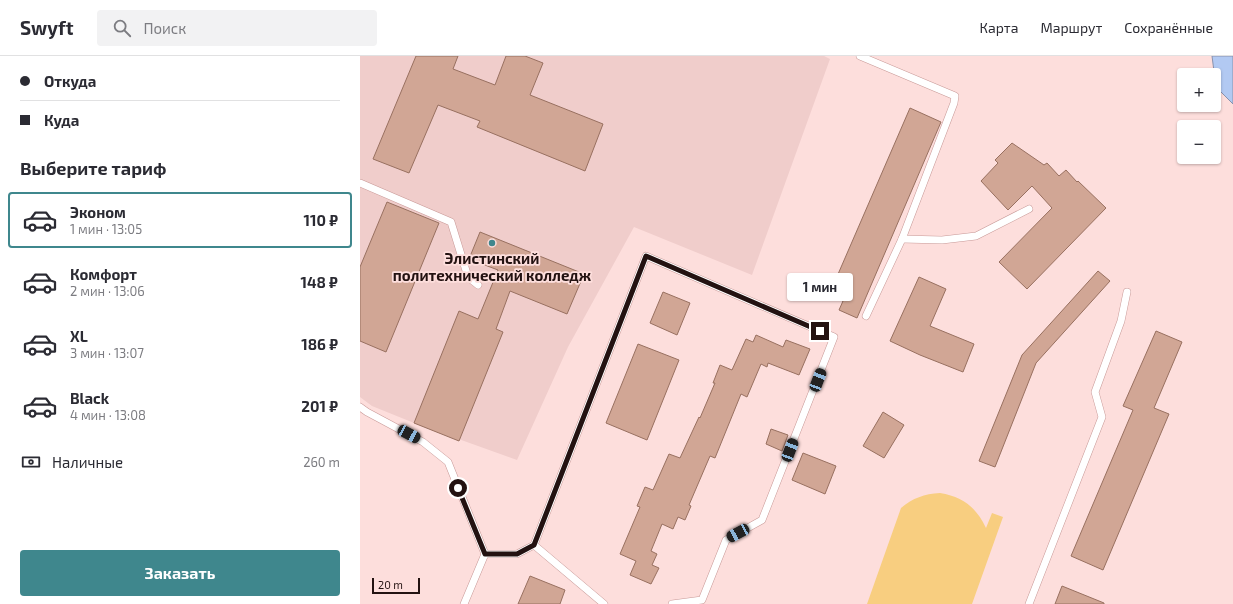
<!DOCTYPE html>
<html lang="ru">
<head>
<meta charset="utf-8">
<style>
  :root { --surface:#fff; --page:#f2f2f3; --text:#2b2b33; --muted:#7c7c81; --line:#e1e1e2; --accent:#3f878d }
  body { margin:0; font-family:"Exo 2",sans-serif; background:var(--page); color:var(--text); height:100vh; display:flex; flex-direction:column; font-size:15px; white-space:nowrap }
  * { box-sizing:border-box; margin:0 }
  p { font-size:13px; color:var(--muted) }
  .icon { flex:none; width:22px; height:22px; fill:none; stroke:currentColor; stroke-width:2; stroke-linecap:round; stroke-linejoin:round }
  .map { position:relative; flex:1; overflow:hidden }
  .sheet { display:flex; flex-direction:column; background:var(--surface); width:360px }
  .sheet>* { flex:none }
  .guide { display:grid; align-content:center; height:88px; padding:0 20px; background:var(--surface) }
  .tools { position:absolute; left:817px; top:12px; display:grid; gap:8px }
  .tools a { display:grid; place-items:center; width:44px; height:44px; border-radius:4px; background:var(--surface); box-shadow:0 1px 3px #0004; font-size:20px }
  .scale { position:absolute; left:12px; bottom:10px; width:48px; box-sizing:border-box; padding-left:4px; border:2px solid #231211; border-top:0; font-size:11px; line-height:14px; white-space:nowrap; color:#231211; -webkit-text-stroke:3px #fddedc; paint-order:stroke }
  .end { position:absolute; width:18px; height:18px; margin:-9px; border:5px solid #231211; background:#fff; box-shadow:0 0 0 2px #fff }
  .from { border-radius:50% }
  .bubble { position:absolute; height:28px; border-radius:4px; background:var(--surface); box-shadow:0 1px 3px #0004; font-size:13px; font-weight:700; line-height:28px; text-align:center }
  .car { position:absolute; width:12px; height:24px; margin:-12px -6px; border-radius:5px; box-shadow:0 0 3px 1px #0007; background:linear-gradient(#222 24%,#8ab4d8 0 40%,#222 0 76%,#8ab4d8 0 86%,#222 0) }
  .guide b { display:flex; align-items:center; gap:14px; height:38px; font-size:15px }
  .guide b+b { border-top:1px solid var(--line) }
  .guide i { width:10px; height:10px; background:var(--text) }
  ul { padding:0; list-style:none }
  li { display:flex; align-items:center; gap:12px; height:56px; margin:0 8px 6px; padding:0 12px; border:2px solid transparent; border-radius:4px }
  li div { flex:1 }
  li b { display:block; font-size:15px }
  li em { font-style:normal; font-weight:700 }
  li.active { border-color:var(--accent) }
  li>.icon { width:36px; height:36px; stroke-width:1.5 }
  h2 { padding:0 20px; font-size:18px; line-height:48px }
  .pay { display:flex; align-items:center; gap:10px; height:44px; padding:0 20px; font-size:15px }
  .pay p { margin-inline-start:auto }
  .action { display:flex; gap:8px; margin-top:auto; padding:8px 20px }
  .action a { flex:1; height:46px; border-radius:4px; background:var(--accent); color:#fff; font-size:16px; font-weight:700; line-height:46px; text-align:center }
  header { display:flex; align-items:center; gap:24px; box-sizing:border-box; height:56px; padding:0 20px; background:var(--surface); border-bottom:1px solid var(--line) }
  header strong { font-size:19px }
  nav { display:flex; gap:22px; margin-inline-start:auto; font-size:14px }
  .search { width:280px; height:36px; background:var(--page); display:flex; align-items:center; gap:10px; box-sizing:border-box; padding:0 14px; border-radius:4px; color:var(--muted); font-size:15px }
  main { display:flex; flex:1; min-height:0 }
  .map>svg:first-child { display:block }
  .built { fill:#f0cdcb }
  .green { fill:#f8ce80 }
  .water { fill:#b2c9f2; stroke:#8792ae }
  .building { fill:#d1a695; stroke:#987060 }
  .lines { fill:none; stroke-linecap:round; stroke-linejoin:round }
  .lane-casing { stroke:#c89997; stroke-width:8 }
  .lane { stroke:#fff; stroke-width:7 }
  .route { stroke:#231211; stroke-width:5 }
  .poi-dot { fill:#3f878d; stroke:#fddedc; stroke-width:1.5 }
  .labels { text-anchor:middle; dominant-baseline:central; stroke-width:3.5; stroke-linejoin:round; paint-order:stroke }
  .poi-label { font-size:15px; font-weight:bold; fill:#231211; stroke:#fddedc }
</style>
</head>
<body>
<header>
<strong>Swyft</strong>
<div class="search"><svg class="icon" aria-label="search" viewBox="0 0 24 24"><circle cx="10" cy="10" r="6"/><path d="M15 15l6 6"/></svg>Поиск</div>
<nav><a>Карта</a><a>Маршрут</a><a>Сохранённые</a></nav>
</header>
<main>
<section class="sheet">
<div class="guide">
<b><i class="from"></i>Откуда</b>
<b><i></i>Куда</b>
</div>
<h2>Выберите тариф</h2>
<ul>
<li class="active"><svg class="icon" aria-label="car" viewBox="0 0 24 24"><path d="M5 17H2v-5l4-1 3-4h7l3 4 3 1v5h-3M9 17h6M6 11h13"/><circle cx="7" cy="17" r="2"/><circle cx="17" cy="17" r="2"/></svg><div><b>Эконом</b><p>1 мин · 13:05</p></div><em>110 ₽</em></li>
<li><svg class="icon" aria-label="car" viewBox="0 0 24 24"><path d="M5 17H2v-5l4-1 3-4h7l3 4 3 1v5h-3M9 17h6M6 11h13"/><circle cx="7" cy="17" r="2"/><circle cx="17" cy="17" r="2"/></svg><div><b>Комфорт</b><p>2 мин · 13:06</p></div><em>148 ₽</em></li>
<li><svg class="icon" aria-label="car" viewBox="0 0 24 24"><path d="M5 17H2v-5l4-1 3-4h7l3 4 3 1v5h-3M9 17h6M6 11h13"/><circle cx="7" cy="17" r="2"/><circle cx="17" cy="17" r="2"/></svg><div><b>XL</b><p>3 мин · 13:07</p></div><em>186 ₽</em></li>
<li><svg class="icon" aria-label="car" viewBox="0 0 24 24"><path d="M5 17H2v-5l4-1 3-4h7l3 4 3 1v5h-3M9 17h6M6 11h13"/><circle cx="7" cy="17" r="2"/><circle cx="17" cy="17" r="2"/></svg><div><b>Black</b><p>4 мин · 13:08</p></div><em>201 ₽</em></li>
</ul>
<div class="pay"><svg class="icon" aria-label="cash" viewBox="0 0 24 24"><path d="M3 7h18v10H3z"/><circle cx="12" cy="12" r="2"/></svg>Наличные<p>260 m</p></div>
<div class="action"><a>Заказать</a></div>
</section>
<div class="map">
<svg width="873" height="548" viewBox="0 0 873 548">
  <rect width="100%" height="100%" fill="#fddedc"/>
  <path class="built" d="M0 0H464L470 3 392 219 274 171 208 291 157 404 54 367 12 350 0 341Z"/>
  <path class="green" d="M580 437C603 441 616 451 626 472L632 457 643 461 612 548H507L541 452C553 442 564 438 580 437Z"/>
  <path class="water" d="M852 0H873V48L856 31Z"/>
  <g class="building">
    <path d="M56 0H98L93 13 135 29 146 0H165L183 7 170 39 243 68 225 115 117 71 120 65 78 49 49 117 13 103Z"/>
    <path d="M550 52 581 66 497 262 479 254 483 245 469 239Z"/>
    <path d="M652 87 684 109 687 107 699 120 706 114 717 126 718 125 746 152 667 233 639 206 692 152 672 130 648 154 621 125 638 107 635 104Z"/>
    <path d="M27 146 79 167 26 296 0 285V211Z"/>
    <path d="M120 176 224 218 207 258 150 235 136 273 143 276 99 385 54 367 99 255 118 263 138 214 109 203Z"/>
    <path d="M738 215 750 225 676 307 635 411 619 405 662 299Z"/>
    <path d="M559 221 586 233 570 270 614 288 603 316 560 299 530 285Z"/>
    <path d="M303 236 330 247 317 279 290 267Z"/>
    <path d="M796 275 822 286 794 352 809 358 743 514 711 500 773 354 763 350Z"/>
    <path d="M396 279 423 291 426 284 450 293 439 319 408 307 407 311 401 308 387 341 381 338 355 402 350 400 329 449 331 450 325 464 318 461 313 473 302 468 291 495 297 498 292 509 299 512 291 528 270 519 276 505 260 498 280 451 277 450 285 431 293 434 309 398 320 402 339 361 340 362 355 327H353L360 309 372 314 386 283 393 286Z"/>
    <path d="M278 288 319 304 287 384 246 367Z"/>
    <path d="M523 356 544 369 524 402 503 390Z"/>
    <path d="M411 373 428 379 422 395 406 388Z"/>
    <path d="M443 397 476 410 465 438 432 424Z"/>
    <path d="M170 520 205 534 200 548H158Z"/>
    <path d="M702 530 744 547V548H695Z"/>
  </g>
  <g class="lines">
    <g class="lane-casing">
      <g id="lane">
        <path d="M500 0 595 40 594 47 542 183 506 260"/>
        <path d="M0 127 91 166 108 221 118 229"/>
        <path d="M542 183 582 184 616 180 669 153"/>
        <path d="M0 351 7 356 63 386 88 406 125 498"/>
        <path d="M174 489 244 548"/>
        <path d="M104 548 125 498H157L174 489 286 200 474 281 402 464 366 484 342 544 312 548"/>
        <path d="M669 548 742 361 735 336 761 265 767 236"/>
      </g>
    </g>
    <use href="#lane" class="lane"/>
  </g>
  <g class="lines">
    <path class="route" d="M98 432 125 498H157L174 489 286 200 460 275"/>
  </g>
  <circle class="poi-dot" cx="132" cy="187" r="4"/>
  <g class="labels">
    <g class="poi-label">
      <text x="132" y="202">Элистинский<tspan x="132" dy="17">политехнический колледж</tspan></text>
    </g>
  </g>
</svg>
<div class="tools">
<a>+</a>
<a>−</a>
</div>
<div class="scale">20 m</div>
<i class="end from" style="left:98px;top:432px"></i>
<i class="end" style="left:460px;top:275px"></i>
<div class="bubble" style="left:427px;top:217px;width:66px">1 мин</div>
<i class="car" style="left:458px;top:324px;rotate:21deg"></i>
<i class="car" style="left:49px;top:378px;rotate:118deg"></i>
<i class="car" style="left:430px;top:394px;rotate:21deg"></i>
<i class="car" style="left:378px;top:477px;rotate:242deg"></i>
</div>
</main>
</body>
</html>
